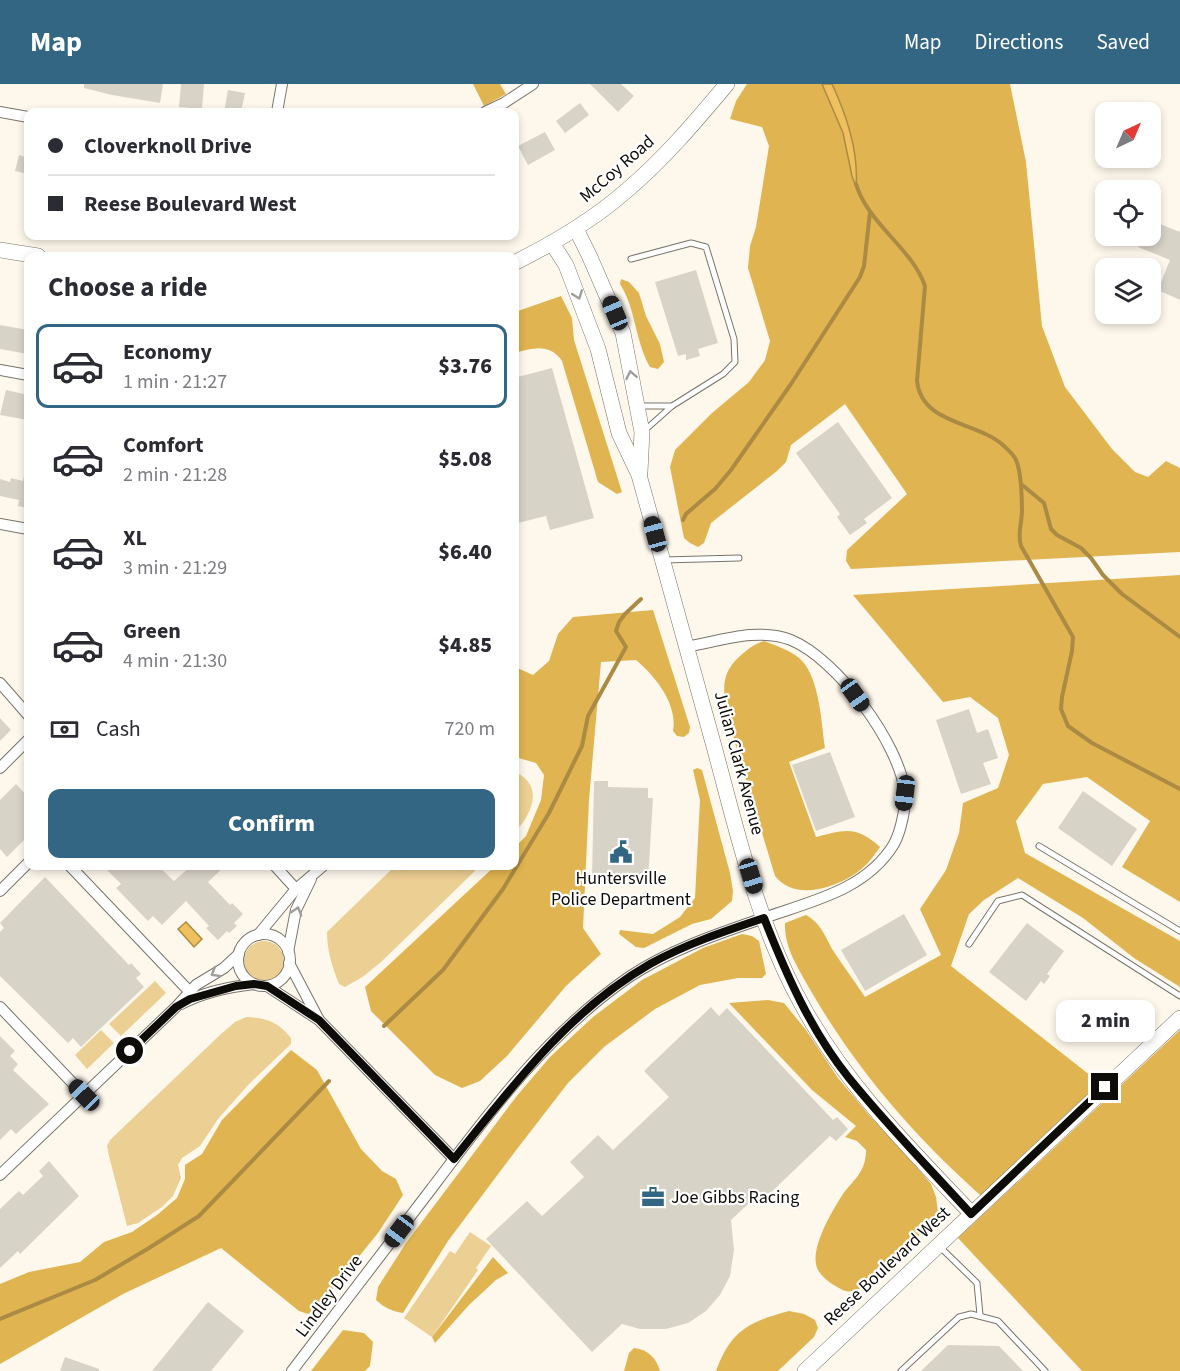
<!DOCTYPE html>
<html lang="en">
<head>
<meta charset="utf-8">
<style>
  :root { --surface:#fff; --page:#f2f2f3; --text:#2b2b33; --muted:#7c7c81; --line:#e1e1e2; --accent:#326683 }
  body { margin:0; font-family:"Source Sans 3",sans-serif; background:var(--page); color:var(--text); height:100vh; display:flex; flex-direction:column; font-size:22px; white-space:nowrap }
  * { box-sizing:border-box; margin:0 }
  p { font-size:20px; color:var(--muted) }
  .icon { flex:none; width:33px; height:33px; fill:none; stroke:currentColor; stroke-width:2; stroke-linecap:round; stroke-linejoin:round }
  .map { position:relative; flex:1; overflow:hidden }
  .panel { position:absolute; left:24px; top:168px; width:495px; height:618px; display:flex; flex-direction:column; background:var(--surface); border-radius:12px; box-shadow:0 3px 9px #0003 }
  .panel>* { flex:none }
  .guide { position:absolute; left:24px; top:24px; width:495px; height:132px; border-radius:12px; box-shadow:0 3px 9px #0003; display:grid; align-content:center; height:132px; padding:0 24px; background:var(--surface) }
  .needle { width:39px; rotate:44deg }
  .fabs { position:absolute; left:1095px; top:18px; display:grid; gap:12px }
  .fabs a { display:grid; place-items:center; width:66px; height:66px; border-radius:12px; background:var(--surface); box-shadow:0 3px 9px #0003; font-size:30px }
  .end { position:absolute; width:27px; height:27px; margin:-14px; border:8px solid #0e0c08; background:#fff; box-shadow:0 0 0 3px #fff }
  .from { border-radius:50% }
  .bubble { position:absolute; height:42px; border-radius:12px; background:var(--surface); box-shadow:0 3px 9px #0003; font-size:20px; font-weight:800; line-height:42px; text-align:center }
  .car { position:absolute; width:18px; height:36px; margin:-18px -9px; border-radius:8px; box-shadow:0 0 4px 2px #0007; background:linear-gradient(#222 24%,#8ab4d8 0 40%,#222 0 76%,#8ab4d8 0 86%,#222 0) }
  .guide b { display:flex; align-items:center; gap:21px; height:57px; font-size:22px }
  .guide b+b { border-top:2px solid var(--line) }
  .guide i { width:15px; height:15px; background:var(--text) }
  ul { padding:0; list-style:none }
  li { display:flex; align-items:center; gap:18px; height:84px; margin:0 12px 9px; padding:0 12px; border:3px solid transparent; border-radius:12px }
  li div { flex:1 }
  li b { display:block; font-size:22px }
  li em { font-style:normal; font-weight:800 }
  li.selected { border-color:var(--accent) }
  li>.icon { width:54px; height:54px; stroke-width:1.5 }
  h2 { padding:0 24px; font-size:27px; line-height:72px }
  .pay { display:flex; align-items:center; gap:15px; height:66px; padding:0 24px; font-size:22px }
  .pay p { margin-inline-start:auto }
  .cta { display:flex; gap:12px; margin-top:auto; padding:12px 24px }
  .cta a { flex:1; height:69px; border-radius:12px; background:var(--accent); color:#fff; font-size:24px; font-weight:800; line-height:69px; text-align:center }
  header { display:flex; align-items:center; gap:36px; box-sizing:border-box; height:84px; padding:0 30px; background:var(--accent); color:#fff }
  header strong { font-size:28px }
  nav { display:flex; gap:33px; margin-inline-start:auto; font-size:21px }
  .map>svg:first-child { display:block }
  .green { fill:#eccf92 }
  .forest { fill:#e0b450 }
  .water { fill:#eec15e; stroke:#ab8b44; stroke-width:1.5 }
  .lines { fill:none; stroke-linecap:round; stroke-linejoin:round }
  .stream { stroke:#ab8b44; stroke-width:4 }
  .building { fill:#d8d3c7 }
  .lane-casing { stroke:#79746a; stroke-width:7 }
  .street-casing { stroke:#79746a; stroke-width:12 }
  .secondary-casing { stroke:#79746a; stroke-width:16 }
  .lane { stroke:#fff; stroke-width:5 }
  .street { stroke:#fff; stroke-width:10 }
  .secondary { stroke:#fff; stroke-width:15 }
  .oneway { stroke:#9f9e9c }
  .route { stroke:#0e0c08; stroke-width:8 }
  .labels { text-anchor:middle; dominant-baseline:central; stroke-width:4.5; stroke-linejoin:round; paint-order:stroke }
  .street-label { font-size:18px; fill:#0e0c08; stroke:#fff }
  .poi-label { font-size:18px; fill:#0e0c08; stroke:#fff }
</style>
</head>
<body>
<header>
<strong>Map</strong>
<nav><a>Map</a><a>Directions</a><a>Saved</a></nav>
</header>
<div class="map">
<svg width="1180" height="1287" viewBox="0 0 1180 1287">
  <rect width="100%" height="100%" fill="#fef8ec"/>
  <g class="green">
    <path d="M515 688C544 701 533 729 515 748Z"/>
    <path d="M395 782H480L381 878 364 892 345 903 339 900C332 882 327 867 327 848Z"/>
    <circle cx="264" cy="877" r="20"/>
    <path d="M155 897 166 909 121 952 109 940Z"/>
    <path d="M246 933C267 934 278 938 291 954V960L249 1000 218 1035 200 1062 182 1074 178 1081 181 1094 173 1112 162 1123 138 1139 127 1142 109 1072 107 1062 110 1056 221 950 235 938Z"/>
    <path d="M101 946 114 959 87 985 75 971Z"/>
    <path d="M470 1148 491 1162 476 1184 478 1186 432 1253 404 1234 450 1167 455 1170Z"/>
  </g>
  <g class="forest">
    <path d="M473 0H500L506 10 484 22Z"/>
    <path d="M747 0H822L831 18 857 89C854 58 846 28 832 0H1010L1026 78 1042 242 1065 303 1112 365 1135 388 1148 393 1166 377 1180 384V468L851 485 846 477 847 466 907 410 845 320 791 361 786 378 777 387 711 439 704 459 698 463 690 459 684 454 670 383 675 366 712 329 749 298 765 276 770 257 748 184 750 162 756 143 769 62 762 43 730 35 736 17Z"/>
    <path d="M621 195 629 198 639 209 646 232 660 260 664 278 658 285 650 283C635 257 636 225 620 200Z"/>
    <path d="M561 212 572 234 574 256 622 408 617 410 598 398 562 277C550 259 532 264 515 269V228Z"/>
    <path d="M1180 491V818L1122 783 1150 737 1087 693 1043 700 1016 737 1025 769 1180 857V903L1134 874 1083 834 1018 794 984 816 969 830 951 882 1105 1003 986 1116C916 1055 854 983 808 902 797 882 784 863 785 839L806 831C822 840 825 853 834 868 844 883 855 898 865 913L941 871 920 825 946 786 959 749 963 719 998 704 1009 671 998 634 970 613 943 618 853 511Z"/>
    <path d="M653 526 690 643 689 649 684 653 677 652 673 647C678 620 655 592 636 576L601 578 589 716 583 844 601 870 566 902 507 972 480 997 462 1004 435 991 371 927 365 903 495 782H514L515 763 526 752 541 716 544 691 536 679 515 673V583L533 591 549 577 558 550 573 533Z"/>
    <path d="M764 557C774 561 786 565 795 571 820 586 821 638 825 664L789 678 816 753C844 746 856 741 880 763 872 775 863 786 850 793 828 806 793 815 775 792L726 629C724 604 720 590 740 572 748 565 754 560 764 557Z"/>
    <path d="M697 684 702 686 730 789 733 807 732 817 711 835 692 840 644 864 636 863 619 850 620 846 653 850 680 833 695 814 700 716 693 686Z"/>
    <path d="M742 850 752 852 759 857 766 890 762 894H738L700 901 655 925 604 963 568 999 517 1065 448 1157 403 1229C391 1227 385 1224 376 1216L378 1203 406 1159 516 1013 550 973 593 933 642 896 703 864Z"/>
    <path d="M768 916 784 919 806 946 838 994 869 1031 906 1070 931 1100 936 1113 938 1128 930 1141 868 1200C858 1206 849 1211 839 1204 831 1200 822 1193 818 1186 808 1168 831 1129 841 1113 852 1096 866 1090 866 1066L857 1057 845 1053 856 1042 812 1006 729 919Z"/>
    <path d="M1180 946V1287H1082L958 1154Z"/>
    <path d="M291 966 317 986 361 1065 382 1087 396 1095 403 1111 378 1149 318 1223 308 1230 299 1227 221 1164 123 1210 0 1280V1200L29 1188 80 1178 104 1158 132 1148 157 1131 177 1114 185 1095V1081L202 1070 222 1036Z"/>
    <path d="M493 1173 508 1189 496 1196 469 1221 435 1259 432 1253Z"/>
    <path d="M789 1227 804 1230 815 1236 818 1244 814 1253 778 1287H716C731 1246 749 1238 789 1227Z"/>
    <path d="M343 1246 364 1249 373 1258 370 1282 365 1287H311Z"/>
    <path d="M634 1264C649 1266 656 1274 660 1287H624L629 1269Z"/>
  </g>
  <g class="water">
    <path d="M822 0H832C847 32 859 67 856 103L852 92 843 49Z"/>
    <path d="M186 838 202 855 194 863 178 845Z"/>
  </g>
  <g class="lines">
    <g class="stream">
      <path d="M856 100C868 140 912 164 925 202L917 297C922 341 977 337 1004 362 1008 366 1014 371 1016 376 1021 386 1022 415 1022 426 1022 440 1017 449 1021 462L1073 553 1072 567 1062 613 1061 625 1068 642 1092 659 1180 705"/>
      <path d="M1021 400 1044 419 1051 445 1057 451 1081 464 1091 474 1103 491 1122 510 1180 553"/>
      <path d="M683 436 686 430 715 405 731 386 791 300 860 193 864 182 870 128"/>
      <path d="M384 942 443 886 503 805 549 729 582 662 588 632 626 563 616 547 619 538 625 530 641 515"/>
      <path d="M0 1235 95 1196 149 1164 199 1132 329 997"/>
    </g>
  </g>
  <g class="building">
    <path d="M84 0H163L160 19 112 11 84 4Z"/>
    <path d="M181 0H204L202 25 179 23Z"/>
    <path d="M590 0H621L634 12 618 28Z"/>
    <path d="M228 6 245 9 241 28H224Z"/>
    <path d="M580 19 589 31 565 49 556 37Z"/>
    <path d="M545 48 555 66 528 81 518 62Z"/>
    <path d="M19 71 28 74V90L15 87Z"/>
    <path d="M1150 136 1180 148V216L1158 206 1170 176 1138 163 1143 152H1150Z"/>
    <path d="M696 186 718 259 698 265 700 272 686 276V270L678 272 655 198Z"/>
    <path d="M0 241 28 246V270L0 265Z"/>
    <path d="M552 284 594 434 550 446 546 432 514 440V294Z"/>
    <path d="M6 306 28 311V336L0 331Z"/>
    <path d="M838 338 892 414 864 435 867 439 850 451 837 433 840 430 796 369Z"/>
    <path d="M24 392H28V424L18 422 19 416 0 412V395L10 398 11 394 23 397Z"/>
    <path d="M969 625 977 649 988 645 998 674 983 679 991 700 961 710 936 636Z"/>
    <path d="M0 634 11 646 0 657Z"/>
    <path d="M830 668 855 733 816 747 792 681Z"/>
    <path d="M594 697H608V703L648 704V714H653L648 797 592 795Z"/>
    <path d="M16 700 28 713V752L7 773 0 765V716Z"/>
    <path d="M1083 707 1137 745 1112 782 1058 744Z"/>
    <path d="M103 782H158L174 797 191 782H225L208 798 230 821 232 819 243 830 234 839 237 842 229 849 227 847 218 856 206 844 209 842 186 817 162 841 153 832 148 837 116 804 121 800Z"/>
    <path d="M45 793 129 881 131 879 141 890 136 894 144 903 81 963 73 954 68 959 0 892V848L4 844 0 839Z"/>
    <path d="M904 830 927 871 865 907 841 866Z"/>
    <path d="M1027 839 1064 867 1047 890 1050 892 1044 900 1041 897 1026 917 989 888Z"/>
    <path d="M711 923 719 932 727 924 833 1036 837 1033 848 1045 836 1057 830 1052 764 1115 759 1110 731 1136 734 1166 730 1192 720 1211 706 1227 688 1239 666 1245H640L622 1240 592 1268 486 1155 527 1117 542 1132 584 1093 570 1078 598 1051 613 1066 669 1013 644 987Z"/>
    <path d="M0 952 15 967 10 972 18 980 13 986 49 1020 16 1050 11 1045 0 1056Z"/>
    <path d="M49 1077 79 1112 20 1170 18 1167 0 1184V1125L19 1107 23 1111 43 1092 39 1087Z"/>
    <path d="M208 1218 244 1247 211 1287H152Z"/>
    <path d="M948 1261 999 1262 1023 1287H921Z"/>
    <path d="M65 1273 99 1285V1287H60Z"/>
  </g>
  <g class="lines">
    <g class="lane-casing">
      <g id="lane">
        <path d="M631 175 691 159 706 163 734 255 735 278 723 290 672 322"/>
        <path d="M638 322H672L644 347"/>
        <path d="M663 476 739 474"/>
        <path d="M1039 762 1180 847"/>
        <path d="M969 860 998 817 1022 811 1180 912"/>
        <path d="M939 1162 977 1199 980 1231"/>
        <path d="M901 1287 959 1233 971 1230 998 1237 1045 1287"/>
      </g>
    </g>
    <g class="street-casing">
      <g id="street">
        <path d="M0 28 28 33"/>
        <path d="M277 28 282 0"/>
        <path d="M485 28 504 19 533 0"/>
        <path d="M0 286 28 291"/>
        <path d="M0 440 28 445"/>
        <path d="M0 599 28 631"/>
        <path d="M0 684 28 656"/>
        <path d="M70 782 189 907"/>
        <path d="M275 782 296 805"/>
        <path d="M0 807 28 779"/>
        <circle cx="264" cy="876" r="26"/>
        <path d="M258 851 296 805 323 782"/>
        <path d="M288 868 296 826 311 795"/>
        <path d="M289 879 319 936"/>
        <path d="M267 902 319 936 454 1075"/>
        <path d="M181 920C204 908 228 903 254 900"/>
        <path d="M0 923 84 1011"/>
        <path d="M0 1091 176 923 196 901 224 884 239 870"/>
        <path d="M292 1287C339 1226 386 1165 432 1104 490 1027 549 948 629 893 668 867 714 851 758 836 807 818 865 808 894 760 901 747 906 723 905 708 899 659 837 575 791 556 758 543 720 557 686 563"/>
      </g>
    </g>
    <g class="secondary-casing">
      <g id="secondary">
        <path d="M576 145 589 171 623 249 642 348 640 388"/>
        <path d="M552 159 566 181 598 265 619 349 639 391C664 483 690 574 715 666 738 751 758 841 801 919 844 999 909 1064 971 1129"/>
        <path d="M0 166 38 172"/>
        <path d="M514 179C554 159 593 136 626 107 664 75 696 37 727 0"/>
        <path d="M805 1287 1180 934"/>
      </g>
    </g>
    <use href="#lane" class="lane"/>
    <use href="#street" class="street"/>
    <use href="#secondary" class="secondary"/>
  </g>
  <defs><path id="oneway-chevron" d="M-2-3.5L2.5 0L-2 3.5" fill="none" stroke-width="1.6" stroke-linecap="round" stroke-linejoin="round" transform="scale(1.5)"/></defs>
  <g class="oneway">
    <use href="#oneway-chevron" transform="translate(578 211) rotate(69)"/>
    <use href="#oneway-chevron" transform="translate(631 291) rotate(-101)"/>
    <use href="#oneway-chevron" transform="translate(297 827) rotate(-73)"/>
    <use href="#oneway-chevron" transform="translate(215 889) rotate(149)"/>
  </g>
  <g class="lines">
    <path class="route" d="M130 967 176 923 190 915 236 902 254 900 267 902 319 936 454 1075C512 1003 568 927 650 880 686 860 725 847 764 834 786 890 811 947 849 994 887 1041 930 1085 971 1130L1105 1003"/>
  </g>
  <defs>
    <g id="civic-bare" transform="scale(1.8)"><path d="M-.6-6.5H3V-4.5H.6V-3L4-1V1h2V6H-6V1h2V-1L-.6-3ZM-1.2 2.5V6h2.4V2.5Z" fill="#326683" stroke="#fff" stroke-width="2.5" paint-order="stroke"/></g>
    <g id="office-bare" transform="scale(1.8)"><path d="M-6-3h4V-5.5h4V-3h4V5H-6ZM-1-4.5V-3h2v-1.5ZM-6 0V1H6V0Z" fill="#326683" stroke="#fff" stroke-width="2.5" paint-order="stroke"/></g>
  </defs>
  <g fill-rule="evenodd">
    <use href="#civic-bare" x="621" y="768"/>
    <use href="#office-bare" x="653" y="1113"/>
  </g>
  <g class="labels">
    <g class="street-label">
      <text transform="translate(617 85) rotate(-41)">McCoy Road</text>
      <text transform="translate(739 679) rotate(75)">Julian Clark Avenue</text>
      <text transform="translate(887 1182) rotate(-43)">Reese Boulevard West</text>
      <text transform="translate(329 1212) rotate(-53)">Lindley Drive</text>
    </g>
    <g class="poi-label">
      <text x="621" y="794">Huntersville<tspan x="621" dy="21">Police Department</tspan></text>
      <text x="671" y="1113" text-anchor="start">Joe Gibbs Racing</text>
    </g>
  </g>
</svg>
<div class="fabs">
<a><svg class="needle" viewBox="-14 -14 28 28"><path d="M0-13l5 13h-10z" fill="#e53935"/><path d="M0 13l5-13h-10z" fill="#7c7c81"/></svg></a>
<a><svg class="icon" aria-label="locate" viewBox="0 0 24 24"><circle cx="12" cy="12" r="6"/><path d="M12 2v4M12 18v4M2 12h4M18 12h4"/></svg></a>
<a><svg class="icon" aria-label="layers" viewBox="0 0 24 24"><path d="M12 4l9 5-9 5-9-5zM3 14l9 5 9-5"/></svg></a>
</div>
<i class="end from" style="left:130px;top:967px"></i>
<i class="end" style="left:1105px;top:1003px"></i>
<div class="bubble" style="left:1056px;top:916px;width:99px">2 min</div>
<i class="car" style="left:615px;top:229px;rotate:337deg"></i>
<i class="car" style="left:655px;top:450px;rotate:345deg"></i>
<i class="car" style="left:855px;top:611px;rotate:145deg"></i>
<i class="car" style="left:905px;top:709px;rotate:187deg"></i>
<i class="car" style="left:751px;top:792px;rotate:163deg"></i>
<i class="car" style="left:84px;top:1011px;rotate:316deg"></i>
<i class="car" style="left:399px;top:1147px;rotate:217deg"></i>
<div class="guide">
<b><i class="from"></i>Cloverknoll Drive</b>
<b><i></i>Reese Boulevard West</b>
</div>
<section class="panel">
<h2>Choose a ride</h2>
<ul>
<li class="selected"><svg class="icon" aria-label="car" viewBox="0 0 24 24"><path d="M5 17H2v-5l4-1 3-4h7l3 4 3 1v5h-3M9 17h6M6 11h13"/><circle cx="7" cy="17" r="2"/><circle cx="17" cy="17" r="2"/></svg><div><b>Economy</b><p>1 min · 21:27</p></div><em>$3.76</em></li>
<li><svg class="icon" aria-label="car" viewBox="0 0 24 24"><path d="M5 17H2v-5l4-1 3-4h7l3 4 3 1v5h-3M9 17h6M6 11h13"/><circle cx="7" cy="17" r="2"/><circle cx="17" cy="17" r="2"/></svg><div><b>Comfort</b><p>2 min · 21:28</p></div><em>$5.08</em></li>
<li><svg class="icon" aria-label="car" viewBox="0 0 24 24"><path d="M5 17H2v-5l4-1 3-4h7l3 4 3 1v5h-3M9 17h6M6 11h13"/><circle cx="7" cy="17" r="2"/><circle cx="17" cy="17" r="2"/></svg><div><b>XL</b><p>3 min · 21:29</p></div><em>$6.40</em></li>
<li><svg class="icon" aria-label="car" viewBox="0 0 24 24"><path d="M5 17H2v-5l4-1 3-4h7l3 4 3 1v5h-3M9 17h6M6 11h13"/><circle cx="7" cy="17" r="2"/><circle cx="17" cy="17" r="2"/></svg><div><b>Green</b><p>4 min · 21:30</p></div><em>$4.85</em></li>
</ul>
<div class="pay"><svg class="icon" aria-label="cash" viewBox="0 0 24 24"><path d="M3 7h18v10H3z"/><circle cx="12" cy="12" r="2"/></svg>Cash<p>720 m</p></div>
<div class="cta"><a>Confirm</a></div>
</section>
</div>
</body>
</html>
